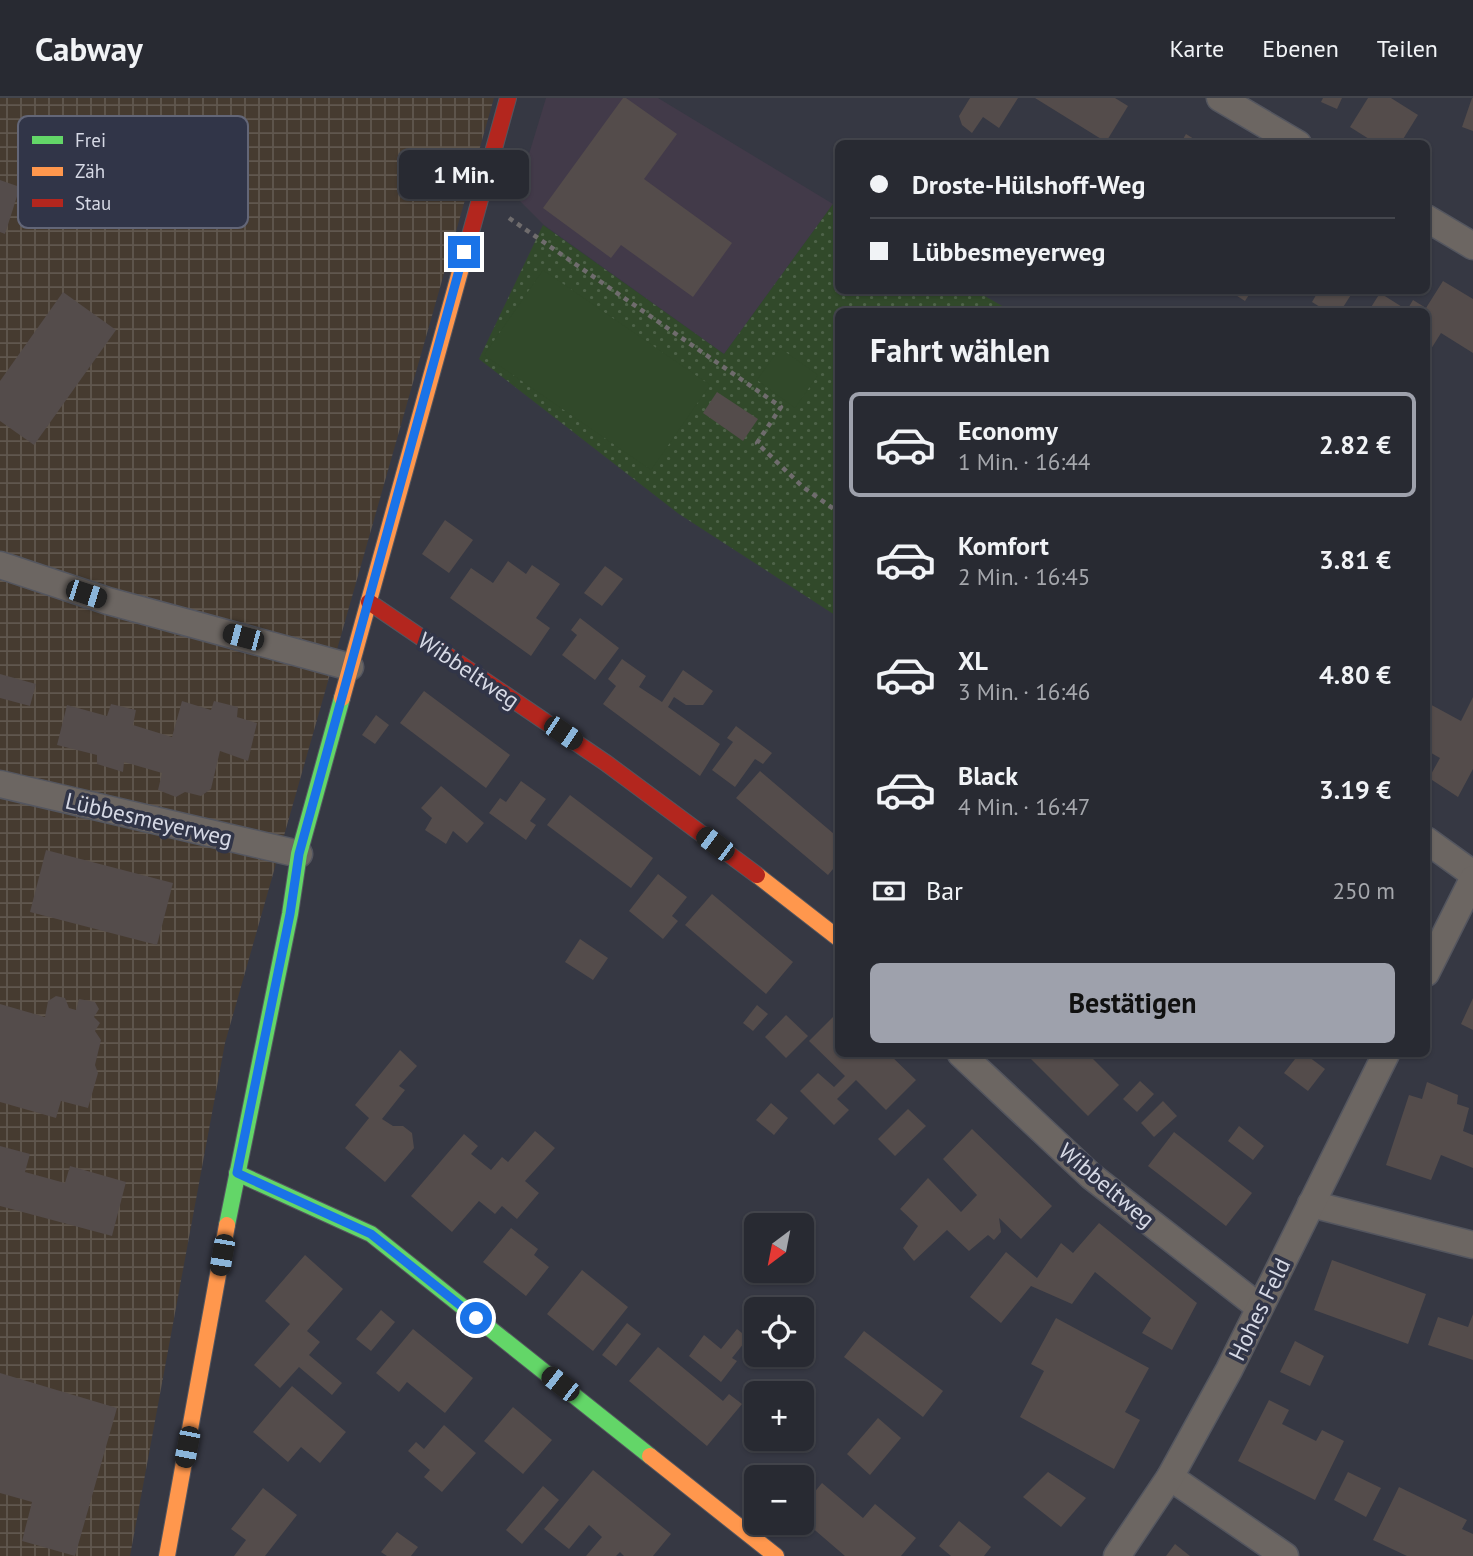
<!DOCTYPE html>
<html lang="de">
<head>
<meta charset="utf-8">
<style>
  :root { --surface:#282a32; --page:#30323a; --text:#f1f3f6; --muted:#a5a7ac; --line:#44464d; --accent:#9ea1ac }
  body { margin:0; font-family:"PT Sans",sans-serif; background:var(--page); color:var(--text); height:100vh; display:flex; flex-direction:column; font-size:26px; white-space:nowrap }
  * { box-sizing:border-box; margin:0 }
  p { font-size:23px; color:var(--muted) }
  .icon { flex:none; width:38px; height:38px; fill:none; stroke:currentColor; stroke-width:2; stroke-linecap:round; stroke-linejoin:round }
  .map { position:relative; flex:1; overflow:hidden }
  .details { position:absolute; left:835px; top:210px; width:595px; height:749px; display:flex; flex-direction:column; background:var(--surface); border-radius:10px; box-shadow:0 2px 5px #0004,0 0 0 2px var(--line) }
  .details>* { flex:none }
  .hud { position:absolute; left:835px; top:42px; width:595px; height:154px; border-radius:10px; box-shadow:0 2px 5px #0004,0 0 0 2px var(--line); display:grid; align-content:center; height:154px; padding:0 35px; background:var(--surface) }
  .needle { width:46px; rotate:212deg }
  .fabs { position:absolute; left:744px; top:1115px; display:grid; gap:14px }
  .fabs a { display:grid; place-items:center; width:70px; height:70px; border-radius:10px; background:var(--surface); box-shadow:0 2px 5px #0004,0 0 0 2px var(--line); font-size:35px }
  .end { position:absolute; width:32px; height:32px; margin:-16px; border:9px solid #1a73e8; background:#fff; box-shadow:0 0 0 4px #fff }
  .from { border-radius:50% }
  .bubble { position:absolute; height:49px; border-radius:10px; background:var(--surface); box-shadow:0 2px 5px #0004,0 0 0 2px var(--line); font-size:23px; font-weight:600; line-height:49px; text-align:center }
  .car { position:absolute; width:21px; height:42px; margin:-21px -10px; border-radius:9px; box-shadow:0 0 5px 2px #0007; background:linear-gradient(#222 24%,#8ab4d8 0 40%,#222 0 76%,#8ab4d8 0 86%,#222 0) }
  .hud b { display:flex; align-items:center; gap:24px; height:66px; font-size:26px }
  .hud b+b { border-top:2px solid var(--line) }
  .hud i { width:18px; height:18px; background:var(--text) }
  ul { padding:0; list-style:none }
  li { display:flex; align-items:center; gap:21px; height:105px; margin:0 14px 10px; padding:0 21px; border:4px solid transparent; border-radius:10px }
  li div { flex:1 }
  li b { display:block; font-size:26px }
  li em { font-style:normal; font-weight:600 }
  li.current { border-color:var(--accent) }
  li>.icon { width:63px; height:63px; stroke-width:1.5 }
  h2 { padding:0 35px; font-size:32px; line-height:84px }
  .pay { display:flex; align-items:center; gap:18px; height:77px; padding:0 35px; font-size:26px }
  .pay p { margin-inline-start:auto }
  .cta { display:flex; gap:14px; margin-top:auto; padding:14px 35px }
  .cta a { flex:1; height:80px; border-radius:10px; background:var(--accent); color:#111; font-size:28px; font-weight:600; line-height:80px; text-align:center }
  header { display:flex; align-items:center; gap:42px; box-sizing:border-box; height:98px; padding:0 35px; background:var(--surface); border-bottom:2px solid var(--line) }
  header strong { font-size:33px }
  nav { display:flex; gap:38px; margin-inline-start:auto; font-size:24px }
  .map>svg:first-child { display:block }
  .industrial { fill:url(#industrial-grid) }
  .education { fill:#423a49 }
  .green { fill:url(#green-dots) }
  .pitch { fill:#31492a }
  .building { fill:#544c4b }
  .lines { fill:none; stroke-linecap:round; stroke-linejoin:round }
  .street-casing { stroke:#54565f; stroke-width:29 }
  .fast-casing { stroke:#54565f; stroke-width:18 }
  .slow-casing { stroke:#54565f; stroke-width:18 }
  .jam-casing { stroke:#54565f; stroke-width:18 }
  .path { stroke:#6f6c6d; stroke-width:4.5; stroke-dasharray:5 5; stroke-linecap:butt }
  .street { stroke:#6c6662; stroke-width:26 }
  .fast { stroke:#63d668; stroke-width:16 }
  .slow { stroke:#ff974d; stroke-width:16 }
  .jam { stroke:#b3261e; stroke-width:16 }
  .route { stroke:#1a73e8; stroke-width:9 }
  .labels { text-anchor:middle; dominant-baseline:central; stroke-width:7; stroke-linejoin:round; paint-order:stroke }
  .street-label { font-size:23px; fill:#d6d9e5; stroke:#313548 }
  .key { fill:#313548; stroke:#636677; stroke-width:2 }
  .key-label { font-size:19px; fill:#d6d9e5 }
</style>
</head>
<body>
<header>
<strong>Cabway</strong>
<nav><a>Karte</a><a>Ebenen</a><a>Teilen</a></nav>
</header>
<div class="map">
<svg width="1473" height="1458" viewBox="0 0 1473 1458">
  <defs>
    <pattern id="industrial-grid" width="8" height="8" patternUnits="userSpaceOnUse" patternTransform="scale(1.75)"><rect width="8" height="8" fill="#463b30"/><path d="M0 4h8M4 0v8" fill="none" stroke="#60574e"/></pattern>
    <pattern id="green-dots" width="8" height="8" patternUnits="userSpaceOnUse" patternTransform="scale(1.75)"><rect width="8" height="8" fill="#31492a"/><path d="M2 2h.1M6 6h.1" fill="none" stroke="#4e6349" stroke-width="1.8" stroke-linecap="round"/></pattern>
  </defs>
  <rect width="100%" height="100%" fill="#363843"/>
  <path class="industrial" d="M0 0H494L225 945 130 1458H0Z"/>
  <path class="education" d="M546 0H658L833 106 724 256 544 127 516 99Z"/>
  <path class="green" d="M833 106 838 109V192L976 193 1011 213 838 214V519L679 416 479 261 543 127 724 256Z"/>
  <g class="pitch">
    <path d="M543 172 710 287 651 372 484 257Z"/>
    <path d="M780 250 818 277 795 310 757 282Z"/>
  </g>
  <g class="building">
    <path d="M623 0H626L677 36 644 81 732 145 693 199 621 147 611 160 543 110Z"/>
    <path d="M970 0H1018L999 30 983 19 972 35 962 27 959 18Z"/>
    <path d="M1035 0H1115L1128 8 1106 44Z"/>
    <path d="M1323 0H1342L1337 11 1321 4Z"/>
    <path d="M1368 0H1391L1418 17 1400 46H1377L1350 29Z"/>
    <path d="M1472 0H1473V33L1462 29Z"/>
    <path d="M1186 36 1202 46H1180Z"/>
    <path d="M0 82 20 89 5 136 0 134Z"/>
    <path d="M1443 183 1473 201V255L1441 235 1426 259V214H1368L1380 195 1407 212 1413 202 1426 210Z"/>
    <path d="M1228 192H1252L1245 203Z"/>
    <path d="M1319 192H1354L1340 214H1328L1312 204Z"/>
    <path d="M63 194 116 232 34 347 0 323V283Z"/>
    <path d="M717 294 758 321 743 343 703 315Z"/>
    <path d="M445 422 473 442 449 475 422 456Z"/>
    <path d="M508 463 526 476 532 467 560 486 536 520 550 530 531 558 450 500 471 470 493 485Z"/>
    <path d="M605 468 623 481 602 508 584 495Z"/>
    <path d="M580 520 619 550 595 582 562 557 577 537 571 532Z"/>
    <path d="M622 561 646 578 639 589 662 604 683 572 713 593 703 607H686L674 599 668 609 720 646 700 678 603 606 616 588 608 581Z"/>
    <path d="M0 576 36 586 30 608 0 600Z"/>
    <path d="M424 593 510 657 486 690 400 625Z"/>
    <path d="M1473 599V671L1458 699 1429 680 1440 660 1426 652V604L1461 623Z"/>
    <path d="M182 603 211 612 214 603 238 609 237 619 257 625 248 663 220 653 211 691 201 698 185 694 176 699 158 692 162 675 124 664 123 674 97 666V657L57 647 67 607 107 618 111 606 136 612 133 627 172 639Z"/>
    <path d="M376 617 389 627 375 646 362 637Z"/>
    <path d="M736 628 772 655 763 666 755 661 735 689 712 672 733 644 727 640Z"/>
    <path d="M760 673 834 736 838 731V765L828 777 736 700Z"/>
    <path d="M521 683 546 701 530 723 536 727 526 742 489 715 500 700 506 704Z"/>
    <path d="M441 688 484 725 467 745 453 733 446 746 425 732 432 720 421 710Z"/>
    <path d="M570 697 653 760 631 790 547 727Z"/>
    <path d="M46 752 173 785 157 847 30 814Z"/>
    <path d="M658 776 687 799 672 818 678 823 663 841 629 813Z"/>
    <path d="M712 796 793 864 766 896 685 827Z"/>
    <path d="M580 841 608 860 593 882 565 864Z"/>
    <path d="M56 898 65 900 69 910 76 912 79 901 95 904 99 911 94 919 100 925 95 933 101 942 95 967 98 975 88 1010 61 1003 56 1020 0 1004V906L45 919 48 903Z"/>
    <path d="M1473 900V932L1461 926Z"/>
    <path d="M757 907 768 916 753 933 743 925Z"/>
    <path d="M838 914V956H889L916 982 886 1012 856 982 837 1001 849 1012 834 1027 800 993 818 975 834 989 845 978 809 943Z"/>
    <path d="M786 917 808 938 786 960 765 939Z"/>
    <path d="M400 952 417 968 399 988 405 992 382 1021 393 1028H403L412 1035 414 1050 385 1084 345 1050 369 1020 355 1007Z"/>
    <path d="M1026 956H1088L1119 987 1088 1018Z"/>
    <path d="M1299 956H1305L1325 971 1308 993 1284 975Z"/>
    <path d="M1140 983 1154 996 1137 1014 1123 1001Z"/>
    <path d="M1427 984 1458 997 1457 1006 1469 1010 1463 1033 1473 1037V1070L1441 1057 1431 1082 1386 1067 1409 997 1422 1001Z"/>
    <path d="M1163 1003 1177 1018 1154 1039 1141 1025Z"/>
    <path d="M771 1005 788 1020 774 1037 756 1022Z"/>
    <path d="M908 1011 926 1028 895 1058 878 1041Z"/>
    <path d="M1239 1028 1264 1048 1253 1062 1228 1043Z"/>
    <path d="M972 1031 1052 1108 1021 1141 999 1120 1001 1134 994 1142 988 1137 969 1153 947 1132 914 1163 903 1150 918 1128 900 1111 928 1080 961 1114 977 1097 943 1061Z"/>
    <path d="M535 1033 555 1050 525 1083 539 1095 517 1121 502 1108 495 1116 479 1103 452 1134 411 1098 464 1036 478 1048 471 1056 491 1072 502 1059 508 1064Z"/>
    <path d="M1174 1034 1252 1095 1226 1128 1148 1068Z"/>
    <path d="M0 1048 30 1056 25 1074 65 1085 70 1068 126 1084 112 1138 0 1108Z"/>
    <path d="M1099 1125 1197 1205 1172 1252 1142 1235 1151 1220 1095 1174 1072 1206 1031 1188 1001 1225 970 1199 1006 1154 1037 1180 1061 1145 1073 1155Z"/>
    <path d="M511 1130 538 1151 534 1157 549 1169 526 1198 483 1164Z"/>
    <path d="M305 1157 343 1191 307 1233 320 1244 309 1257 342 1285 332 1297 299 1269 280 1290 254 1267 290 1226 265 1203Z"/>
    <path d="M1332 1162 1426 1196 1408 1246 1314 1212Z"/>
    <path d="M582 1172 628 1209 593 1253 547 1216Z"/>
    <path d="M381 1212 395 1224 371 1253 356 1241Z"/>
    <path d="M1473 1216V1262L1428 1247 1438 1219 1468 1229Z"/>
    <path d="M1056 1220 1149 1270 1125 1314 1140 1322 1114 1371 1020 1319 1044 1273 1031 1266Z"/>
    <path d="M627 1225 641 1236 616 1268 602 1257Z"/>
    <path d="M413 1231 473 1280 445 1315 407 1284 399 1294 376 1275Z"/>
    <path d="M737 1231 748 1240 732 1260 737 1263 721 1284 689 1258 704 1237 721 1251Z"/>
    <path d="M864 1233 943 1293 923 1319 844 1259Z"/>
    <path d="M1295 1243 1324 1258 1310 1288 1280 1274Z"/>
    <path d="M658 1249 723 1303 729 1296 742 1306 707 1348 629 1283Z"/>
    <path d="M0 1275 117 1310 75 1458 22 1443 32 1404 0 1395Z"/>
    <path d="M292 1288 346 1334 320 1365 301 1349 288 1364 253 1334Z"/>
    <path d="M1269 1302 1289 1312 1282 1326 1316 1343 1322 1332 1344 1343 1315 1402 1238 1363Z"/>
    <path d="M513 1309 552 1342 523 1376 484 1343Z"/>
    <path d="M878 1320 901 1340 870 1377 847 1356Z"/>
    <path d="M444 1327 476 1355 442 1394 424 1379 430 1372 408 1353 416 1344 424 1351Z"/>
    <path d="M593 1372 671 1436 653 1458H624L620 1454 616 1458H586L602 1439 589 1427 569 1451 544 1431Z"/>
    <path d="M1048 1374 1086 1400 1061 1429 1023 1399Z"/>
    <path d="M1348 1374 1381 1390 1366 1419 1334 1402Z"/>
    <path d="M822 1385 863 1420 875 1406 916 1440 901 1458H845L802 1421V1409Z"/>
    <path d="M543 1388 559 1402 522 1446 506 1432Z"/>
    <path d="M1399 1389 1467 1422 1462 1431 1473 1436V1458H1407L1373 1442Z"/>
    <path d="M263 1390 297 1417 265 1458H234L246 1442 231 1431Z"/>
    <path d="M959 1423 991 1449 984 1458H951L939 1448Z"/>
    <path d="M397 1434 418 1449 411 1458H387L381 1454Z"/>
    <path d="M1175 1446 1190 1458H1166Z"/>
  </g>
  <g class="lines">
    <g class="street-casing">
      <g id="street">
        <path d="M1220 0 1298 46"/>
        <path d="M1426 120 1473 148"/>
        <path d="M0 467 108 503 350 569"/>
        <path d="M0 686 299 756"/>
        <path d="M1426 742 1473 776"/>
        <path d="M1426 875 1473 781"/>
        <path d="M961 956 1091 1078 1259 1209"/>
        <path d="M1311 1106 1473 1147"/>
        <path d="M1170 1379 1285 1458"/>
        <path d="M1117 1458 1170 1379 1229 1272 1386 956"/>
      </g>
    </g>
    <g class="fast-casing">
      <g id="fast">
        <path d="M237 1075 371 1136 650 1358"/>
        <path d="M227 1127 290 816 299 756 342 600"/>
      </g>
    </g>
    <g class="slow-casing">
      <g id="slow">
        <path d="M342 600 466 152"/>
        <path d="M757 777 838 840"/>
        <path d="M650 1358 776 1458"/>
        <path d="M167 1458 227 1127"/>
      </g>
    </g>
    <g class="jam-casing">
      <g id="jam">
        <path d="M466 152 508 0"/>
        <path d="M369 504 606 665 757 777"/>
      </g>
    </g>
    <path class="path" d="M509 120 781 309 757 345 803 389 838 414"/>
    <use href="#street" class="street"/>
    <use href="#fast" class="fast"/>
    <use href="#slow" class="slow"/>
    <use href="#jam" class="jam"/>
  </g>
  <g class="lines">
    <path class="route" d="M464 154 299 756 290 816 237 1075 371 1136 476 1220"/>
  </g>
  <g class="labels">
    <g class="street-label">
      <text transform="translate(469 572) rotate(34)">Wibbeltweg</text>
      <text transform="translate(149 721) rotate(13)">Lübbesmeyerweg</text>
      <text transform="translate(1107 1087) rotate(40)">Wibbeltweg</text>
      <text transform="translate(1259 1211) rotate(-64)">Hohes Feld</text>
    </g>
  </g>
  <rect x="18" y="18" width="230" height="112" rx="10" class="key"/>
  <rect x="32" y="38" width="31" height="8" fill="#63d668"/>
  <rect x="32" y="69" width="31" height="9" fill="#ff974d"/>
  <rect x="32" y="101" width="31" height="8" fill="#b3261e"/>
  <g class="key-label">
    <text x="75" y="49">Frei</text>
    <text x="75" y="80">Zäh</text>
    <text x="75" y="112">Stau</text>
  </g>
</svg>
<div class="fabs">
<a><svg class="needle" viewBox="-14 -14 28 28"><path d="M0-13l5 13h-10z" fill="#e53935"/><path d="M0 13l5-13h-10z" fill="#a5a7ac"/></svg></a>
<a><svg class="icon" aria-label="locate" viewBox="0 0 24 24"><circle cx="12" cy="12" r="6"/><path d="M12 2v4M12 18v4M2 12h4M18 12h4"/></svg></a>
<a>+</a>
<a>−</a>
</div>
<i class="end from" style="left:476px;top:1220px"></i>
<i class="end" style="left:464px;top:154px"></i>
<div class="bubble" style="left:399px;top:52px;width:130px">1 Min.</div>
<i class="car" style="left:86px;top:496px;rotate:108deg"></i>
<i class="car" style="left:243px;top:539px;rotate:285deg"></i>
<i class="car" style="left:563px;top:635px;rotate:124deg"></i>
<i class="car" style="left:715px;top:746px;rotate:307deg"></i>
<i class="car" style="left:222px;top:1157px;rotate:190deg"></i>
<i class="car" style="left:560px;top:1286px;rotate:308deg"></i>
<i class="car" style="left:187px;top:1349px;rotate:191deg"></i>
<div class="hud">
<b><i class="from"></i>Droste-Hülshoff-Weg</b>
<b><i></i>Lübbesmeyerweg</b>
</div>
<section class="details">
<h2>Fahrt wählen</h2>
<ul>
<li class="current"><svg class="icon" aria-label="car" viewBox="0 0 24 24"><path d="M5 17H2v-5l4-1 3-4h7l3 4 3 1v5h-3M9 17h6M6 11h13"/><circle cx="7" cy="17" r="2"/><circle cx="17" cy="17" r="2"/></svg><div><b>Economy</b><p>1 Min. · 16:44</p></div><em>2.82 €</em></li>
<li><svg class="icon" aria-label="car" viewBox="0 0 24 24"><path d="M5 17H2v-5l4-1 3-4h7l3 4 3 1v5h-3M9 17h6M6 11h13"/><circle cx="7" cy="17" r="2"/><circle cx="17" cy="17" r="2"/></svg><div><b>Komfort</b><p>2 Min. · 16:45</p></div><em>3.81 €</em></li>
<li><svg class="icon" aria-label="car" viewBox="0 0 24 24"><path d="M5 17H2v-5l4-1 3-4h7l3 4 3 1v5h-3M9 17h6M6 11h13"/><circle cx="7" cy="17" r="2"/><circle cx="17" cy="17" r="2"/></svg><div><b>XL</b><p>3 Min. · 16:46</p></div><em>4.80 €</em></li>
<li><svg class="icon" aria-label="car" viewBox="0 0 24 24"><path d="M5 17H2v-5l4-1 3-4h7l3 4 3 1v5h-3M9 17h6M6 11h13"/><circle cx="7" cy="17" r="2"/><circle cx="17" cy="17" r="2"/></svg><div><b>Black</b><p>4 Min. · 16:47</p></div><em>3.19 €</em></li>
</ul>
<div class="pay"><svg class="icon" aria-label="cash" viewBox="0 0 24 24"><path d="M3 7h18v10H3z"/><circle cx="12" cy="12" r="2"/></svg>Bar<p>250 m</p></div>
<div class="cta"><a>Bestätigen</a></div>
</section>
</div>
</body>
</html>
